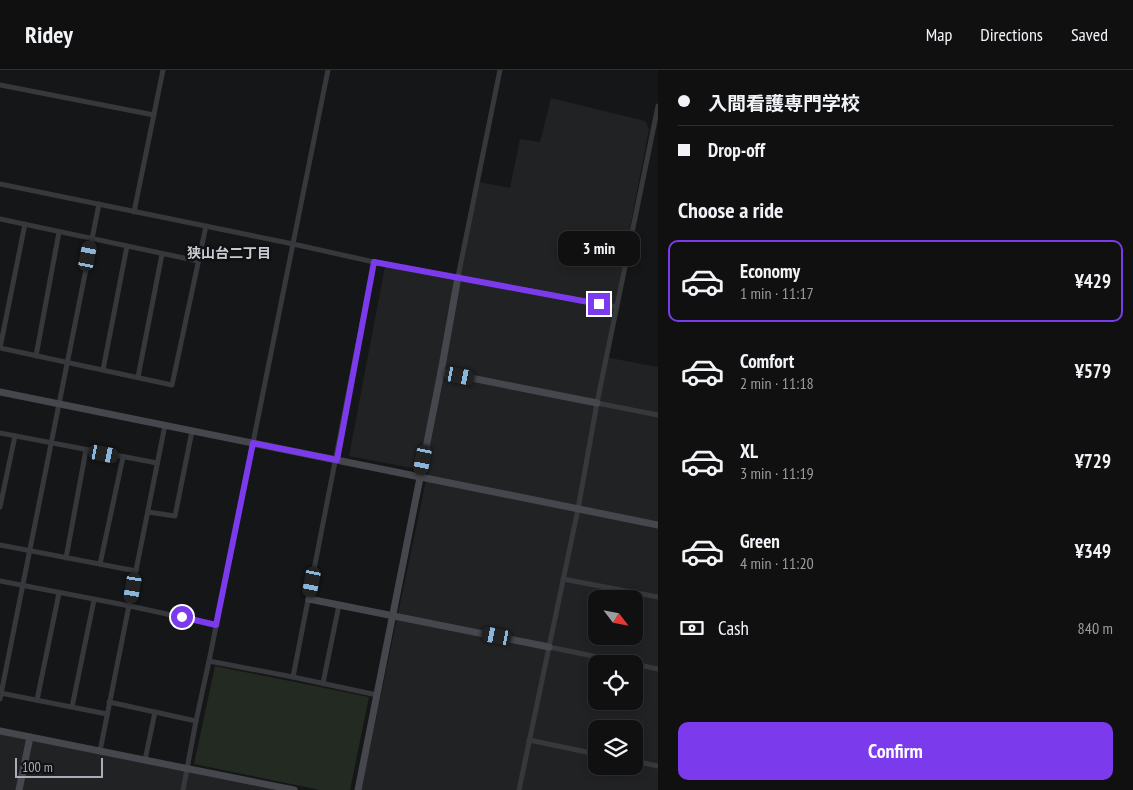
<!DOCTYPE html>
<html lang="en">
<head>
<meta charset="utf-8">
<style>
  :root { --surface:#101011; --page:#1e1e1f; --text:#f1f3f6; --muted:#9c9d9f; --line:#303031; --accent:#7c3aed }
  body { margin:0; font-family:"PT Sans Narrow","Noto Sans JP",sans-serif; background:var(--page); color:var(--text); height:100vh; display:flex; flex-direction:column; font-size:19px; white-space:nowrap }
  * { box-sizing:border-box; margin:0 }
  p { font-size:16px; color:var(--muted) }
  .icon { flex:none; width:28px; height:28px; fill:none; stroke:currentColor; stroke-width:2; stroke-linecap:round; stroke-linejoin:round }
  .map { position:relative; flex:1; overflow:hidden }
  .side { display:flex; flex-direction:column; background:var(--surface); width:475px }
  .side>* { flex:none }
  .guide { display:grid; align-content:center; height:110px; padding:0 20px; background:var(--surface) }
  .needle { width:32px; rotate:122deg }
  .fabs { position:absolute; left:588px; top:520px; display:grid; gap:10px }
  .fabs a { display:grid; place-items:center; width:55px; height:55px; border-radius:10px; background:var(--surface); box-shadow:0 2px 8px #0003,0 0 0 1px var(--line); font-size:25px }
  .scale { position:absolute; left:15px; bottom:12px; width:88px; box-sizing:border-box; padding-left:5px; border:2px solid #a8adb7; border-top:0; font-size:14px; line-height:18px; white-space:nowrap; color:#a8adb7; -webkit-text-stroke:4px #101112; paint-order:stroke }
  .end { position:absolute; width:22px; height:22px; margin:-11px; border:6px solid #7c3aed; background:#fff; box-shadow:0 0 0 2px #fff }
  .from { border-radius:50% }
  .bubble { position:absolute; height:35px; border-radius:10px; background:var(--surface); box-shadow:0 2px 8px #0003,0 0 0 1px var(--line); font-size:16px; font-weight:600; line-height:35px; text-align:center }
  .car { position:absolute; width:15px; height:30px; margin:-15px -8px; border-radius:6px; box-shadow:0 0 4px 1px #0007; background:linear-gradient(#222 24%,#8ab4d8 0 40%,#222 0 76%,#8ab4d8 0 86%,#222 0) }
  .guide b { display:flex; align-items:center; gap:18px; height:48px; font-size:19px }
  .guide b+b { border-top:1px solid var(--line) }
  .guide i { width:12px; height:12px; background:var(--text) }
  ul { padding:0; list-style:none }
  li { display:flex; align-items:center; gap:15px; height:82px; margin:0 10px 8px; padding:0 10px; border:2px solid transparent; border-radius:10px }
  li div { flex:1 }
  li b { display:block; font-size:19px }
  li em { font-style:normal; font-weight:600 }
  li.selected { border-color:var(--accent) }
  li>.icon { width:45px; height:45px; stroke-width:1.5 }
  h2 { padding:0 20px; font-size:22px; line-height:60px }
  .pay { display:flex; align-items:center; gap:12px; height:55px; padding:0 20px; font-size:19px }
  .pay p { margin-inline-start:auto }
  .action { display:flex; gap:10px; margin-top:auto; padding:10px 20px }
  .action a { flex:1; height:58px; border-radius:10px; background:var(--accent); color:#fff; font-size:20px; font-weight:600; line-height:58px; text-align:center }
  header { display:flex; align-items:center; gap:30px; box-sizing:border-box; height:70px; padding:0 25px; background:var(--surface); border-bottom:1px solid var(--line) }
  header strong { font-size:24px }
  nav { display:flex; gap:28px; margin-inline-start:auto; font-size:18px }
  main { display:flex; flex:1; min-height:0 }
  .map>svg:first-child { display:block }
  .built { fill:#212224; fill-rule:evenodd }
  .green { fill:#222a22 }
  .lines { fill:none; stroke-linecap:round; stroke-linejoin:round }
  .street { stroke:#37383c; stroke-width:5 }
  .secondary { stroke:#45474c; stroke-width:7 }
  .route { stroke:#7c3aed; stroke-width:6 }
  .labels { text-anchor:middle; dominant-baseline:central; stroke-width:5; stroke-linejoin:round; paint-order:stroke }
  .neighbourhood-label { font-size:14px; font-weight:bold; fill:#c9ccd3; stroke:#101112 }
</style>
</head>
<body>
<header>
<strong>Ridey</strong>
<nav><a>Map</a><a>Directions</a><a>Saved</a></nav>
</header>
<main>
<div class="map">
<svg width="658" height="720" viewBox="0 0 658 720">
  <rect width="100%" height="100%" fill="#151617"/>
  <g class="built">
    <path d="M551 28 645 51 649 59 605 287 658 297V720H361L428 401 349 386 385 196 459 210 479 112 510 118 520 69 540 72ZM596 529H634V566H596ZM596 594H634V631H596ZM596 659H634V696H596Z"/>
    <path d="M0 664 276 720H0Z"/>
  </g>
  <path class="green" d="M215 596 369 627 350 720H320L194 694Z"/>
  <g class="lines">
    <g class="street">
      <path d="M0 15 154 45"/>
      <path d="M0 114 293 174 374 192 617 237"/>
      <path d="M134 142 163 0"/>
      <path d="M0 149 198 191"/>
      <path d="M25 154 0 278 172 315 206 156"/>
      <path d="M458 207 500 0"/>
      <path d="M36 286 59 162"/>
      <path d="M103 300 127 176"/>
      <path d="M138 307 162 184"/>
      <path d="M597 333 658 345"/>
      <path d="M0 363 157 393"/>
      <path d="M0 437 15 366"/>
      <path d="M148 442 175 446 192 361"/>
      <path d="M0 475 136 501"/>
      <path d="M66 488 86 380"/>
      <path d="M100 494 123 387"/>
      <path d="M563 509 658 527"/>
      <path d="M0 511 130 536 217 555"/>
      <path d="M549 577 632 594"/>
      <path d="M209 591 328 0"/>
      <path d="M634 594 658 599"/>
      <path d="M293 607 377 625"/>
      <path d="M323 613 339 535"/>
      <path d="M0 623 107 644"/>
      <path d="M0 629 99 134"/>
      <path d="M37 630 59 523"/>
      <path d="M109 632 196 651 209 591 293 607 374 192"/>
      <path d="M72 637 94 530"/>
      <path d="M529 670 596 684"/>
      <path d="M100 681 165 355"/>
      <path d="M145 690 155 642"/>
      <path d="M634 691 658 696"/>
      <path d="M183 720 196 651"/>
      <path d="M519 720 578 439 597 333 658 36"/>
    </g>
    <g class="secondary">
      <path d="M441 302 597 333"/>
      <path d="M0 322 658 455"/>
      <path d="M309 529 549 577"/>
      <path d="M0 661 294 720"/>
      <path d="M19 720 30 667"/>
      <path d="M358 720 441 302 458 207"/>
    </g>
  </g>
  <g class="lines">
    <path class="route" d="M182 547 216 555 253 373 337 390 374 192 599 234"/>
  </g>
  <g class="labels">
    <g class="neighbourhood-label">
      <text x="229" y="183">狭山台二丁目</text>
    </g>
  </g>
</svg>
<div class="fabs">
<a><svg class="needle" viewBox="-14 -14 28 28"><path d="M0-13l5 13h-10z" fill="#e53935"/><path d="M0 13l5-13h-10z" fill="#9c9d9f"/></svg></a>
<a><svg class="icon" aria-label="locate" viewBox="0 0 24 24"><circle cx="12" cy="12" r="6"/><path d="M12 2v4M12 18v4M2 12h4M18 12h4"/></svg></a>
<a><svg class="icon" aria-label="layers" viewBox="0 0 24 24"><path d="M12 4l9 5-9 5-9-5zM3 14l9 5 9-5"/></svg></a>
</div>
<div class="scale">100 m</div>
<i class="end from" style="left:182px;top:547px"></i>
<i class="end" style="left:599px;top:234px"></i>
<div class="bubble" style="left:558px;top:161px;width:82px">3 min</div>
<i class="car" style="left:88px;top:186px;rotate:11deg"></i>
<i class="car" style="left:460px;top:306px;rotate:101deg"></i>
<i class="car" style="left:104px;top:384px;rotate:101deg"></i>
<i class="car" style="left:423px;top:390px;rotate:191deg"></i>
<i class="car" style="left:312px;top:512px;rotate:191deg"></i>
<i class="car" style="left:133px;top:518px;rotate:190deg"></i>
<i class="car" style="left:497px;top:566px;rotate:281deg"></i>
</div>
<section class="side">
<div class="guide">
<b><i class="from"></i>入間看護専門学校</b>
<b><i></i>Drop-off</b>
</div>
<h2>Choose a ride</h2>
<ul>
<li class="selected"><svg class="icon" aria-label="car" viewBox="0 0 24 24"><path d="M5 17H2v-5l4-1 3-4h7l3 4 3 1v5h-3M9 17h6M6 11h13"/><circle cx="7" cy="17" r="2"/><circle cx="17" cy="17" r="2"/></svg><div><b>Economy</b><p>1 min · 11:17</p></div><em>¥429</em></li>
<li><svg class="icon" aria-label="car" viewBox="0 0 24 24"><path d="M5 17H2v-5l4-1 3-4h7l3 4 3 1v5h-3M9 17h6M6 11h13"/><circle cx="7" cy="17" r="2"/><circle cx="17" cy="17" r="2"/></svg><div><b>Comfort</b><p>2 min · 11:18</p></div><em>¥579</em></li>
<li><svg class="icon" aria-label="car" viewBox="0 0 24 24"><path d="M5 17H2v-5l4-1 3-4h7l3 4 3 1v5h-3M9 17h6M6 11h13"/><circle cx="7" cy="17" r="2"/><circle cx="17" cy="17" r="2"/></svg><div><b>XL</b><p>3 min · 11:19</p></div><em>¥729</em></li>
<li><svg class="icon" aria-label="car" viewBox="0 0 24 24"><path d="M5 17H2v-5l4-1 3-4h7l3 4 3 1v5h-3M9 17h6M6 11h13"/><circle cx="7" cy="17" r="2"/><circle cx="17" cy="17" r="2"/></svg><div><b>Green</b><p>4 min · 11:20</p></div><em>¥349</em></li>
</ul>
<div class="pay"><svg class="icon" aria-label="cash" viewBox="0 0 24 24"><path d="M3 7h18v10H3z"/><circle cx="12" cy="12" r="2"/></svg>Cash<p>840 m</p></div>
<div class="action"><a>Confirm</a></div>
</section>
</main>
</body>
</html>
